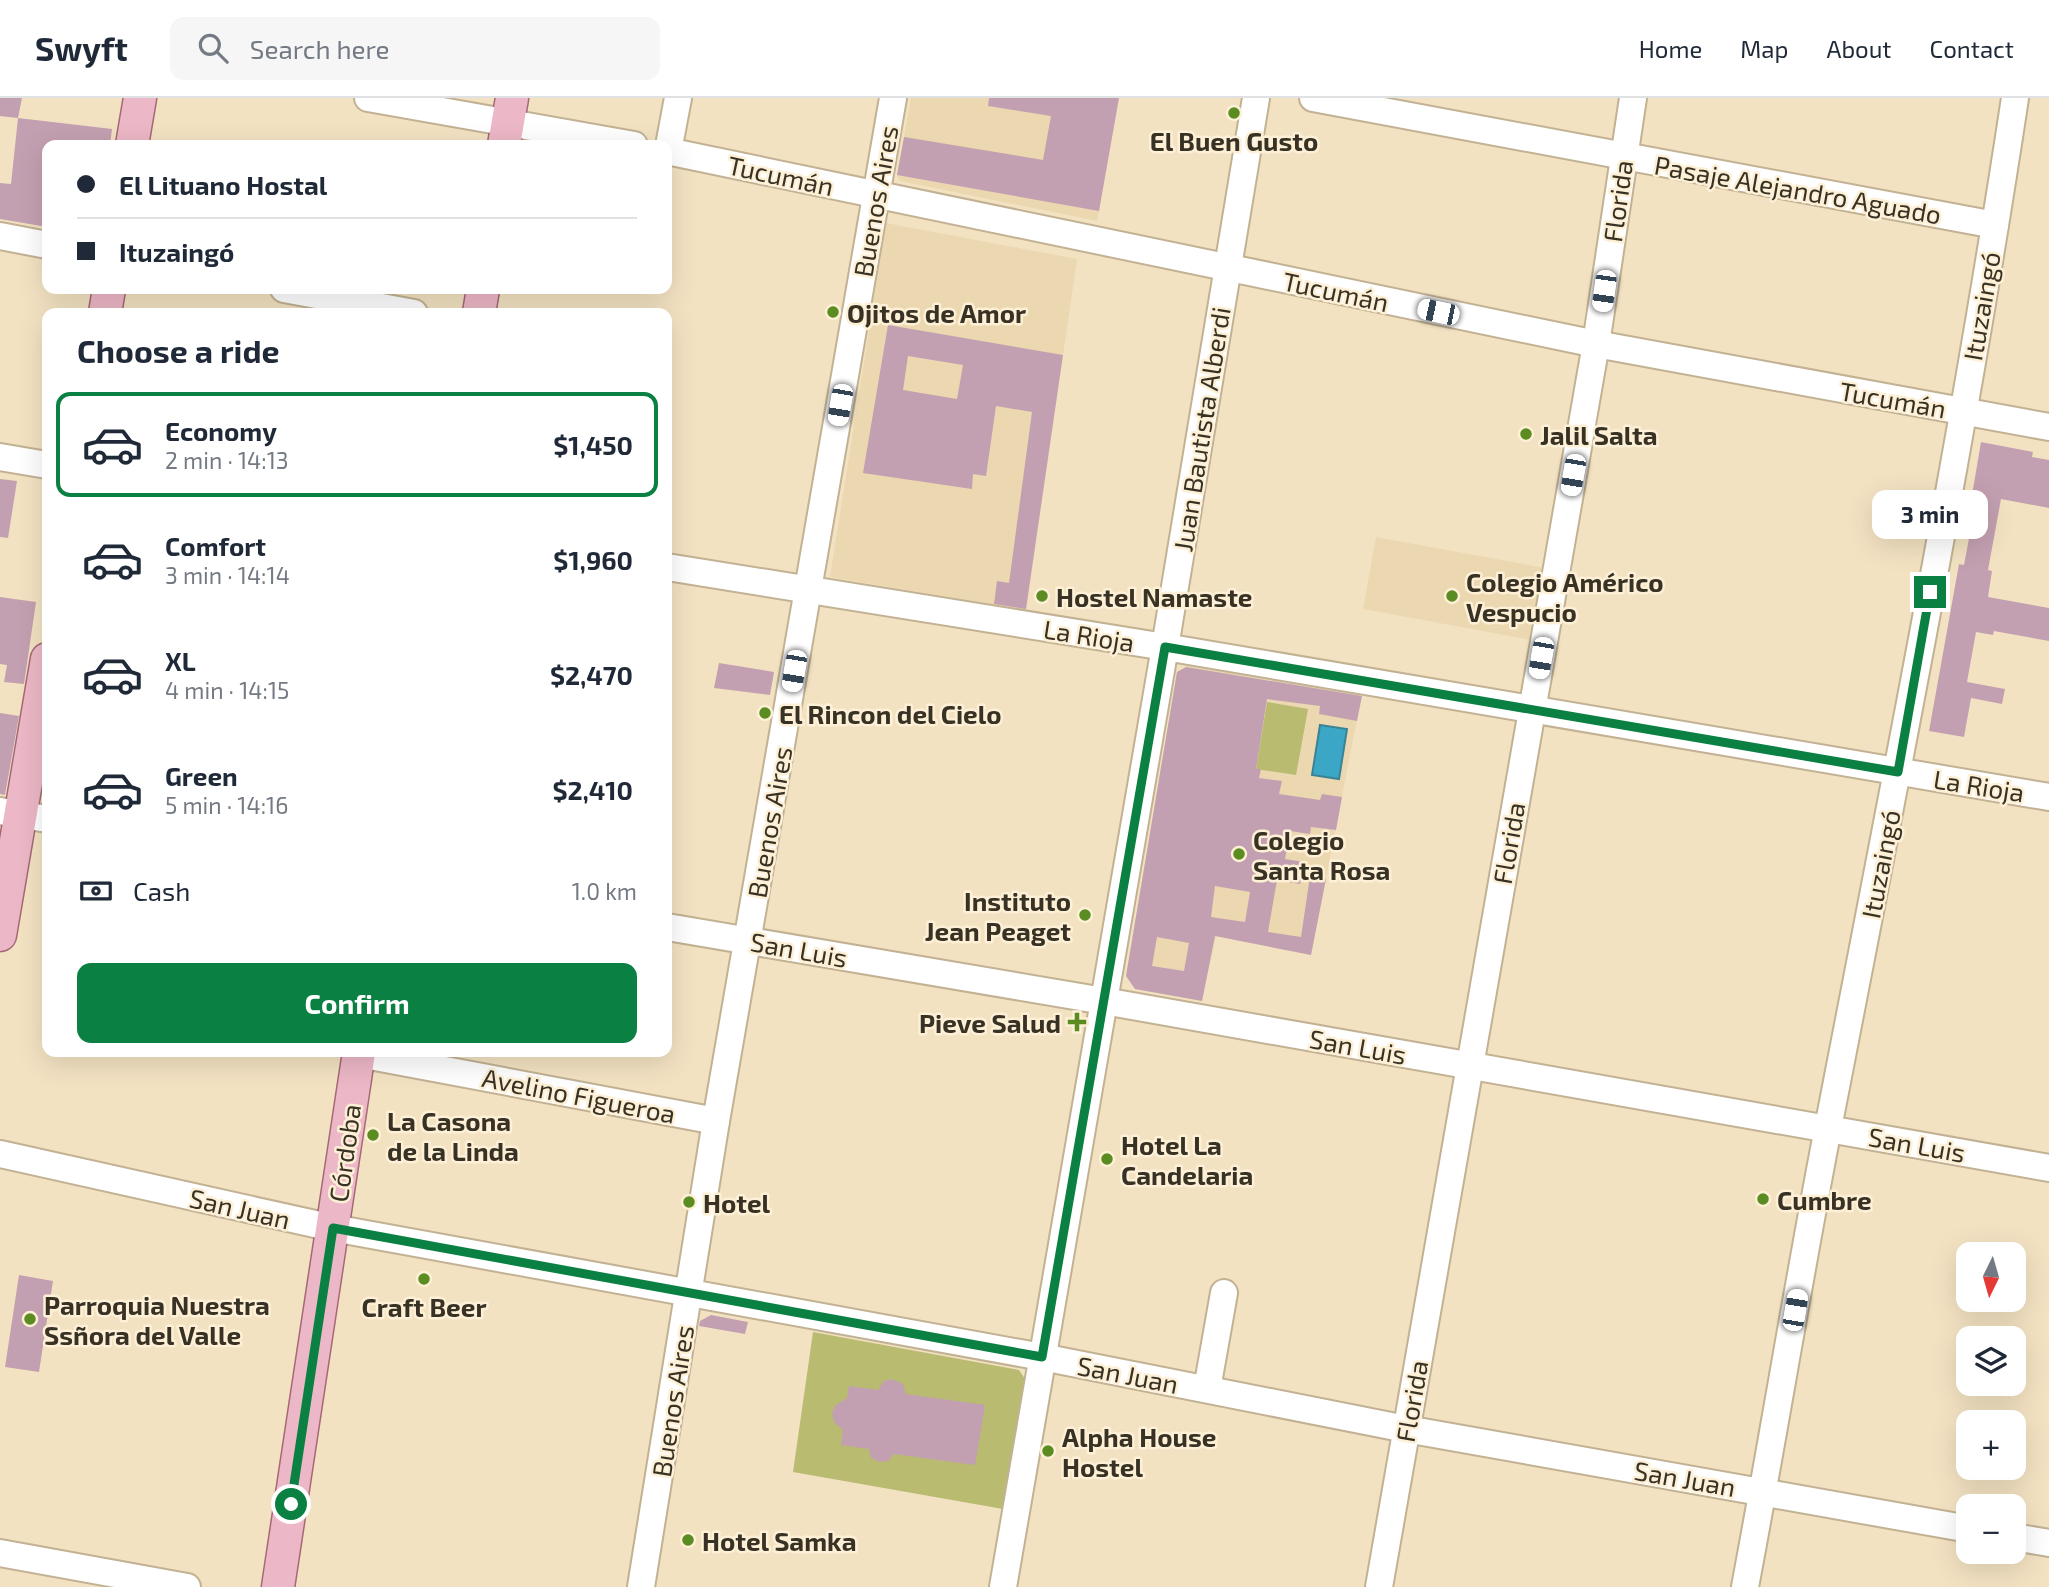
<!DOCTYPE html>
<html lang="en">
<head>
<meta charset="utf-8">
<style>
  :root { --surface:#fff; --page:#f6f6f7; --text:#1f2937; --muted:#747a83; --line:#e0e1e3; --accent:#0b8043 }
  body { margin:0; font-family:"Exo 2",sans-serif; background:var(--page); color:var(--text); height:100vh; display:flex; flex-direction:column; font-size:26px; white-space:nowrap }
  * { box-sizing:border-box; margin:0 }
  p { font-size:23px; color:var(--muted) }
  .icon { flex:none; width:38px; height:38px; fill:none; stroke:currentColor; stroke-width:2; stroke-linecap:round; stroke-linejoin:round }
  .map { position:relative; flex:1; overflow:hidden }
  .sheet { position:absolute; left:42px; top:210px; width:630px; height:749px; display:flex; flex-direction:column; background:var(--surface); border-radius:14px; box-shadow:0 7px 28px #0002 }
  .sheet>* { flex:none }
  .guide { position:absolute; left:42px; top:42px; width:630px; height:154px; border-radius:14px; box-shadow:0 7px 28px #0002; display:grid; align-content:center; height:154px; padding:0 35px; background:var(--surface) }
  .needle { width:46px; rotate:185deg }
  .buttons { position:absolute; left:1956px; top:1144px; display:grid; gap:14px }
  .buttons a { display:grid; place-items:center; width:70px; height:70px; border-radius:14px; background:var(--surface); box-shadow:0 7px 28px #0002; font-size:35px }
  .end { position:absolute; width:32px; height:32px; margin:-16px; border:9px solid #0b8043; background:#fff; box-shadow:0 0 0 4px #fff }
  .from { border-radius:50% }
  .bubble { position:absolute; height:49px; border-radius:14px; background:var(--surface); box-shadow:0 7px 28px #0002; font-size:23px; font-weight:700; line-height:49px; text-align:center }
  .car { position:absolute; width:21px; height:42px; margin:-21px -10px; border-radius:9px; box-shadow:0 0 5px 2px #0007; background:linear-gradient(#fff 24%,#345 0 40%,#fff 0 76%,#345 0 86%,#fff 0) }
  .guide b { display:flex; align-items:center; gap:24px; height:66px; font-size:26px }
  .guide b+b { border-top:2px solid var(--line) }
  .guide i { width:18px; height:18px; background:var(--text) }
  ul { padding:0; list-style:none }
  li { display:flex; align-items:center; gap:21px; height:105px; margin:0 14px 10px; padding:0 21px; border:4px solid transparent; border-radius:14px }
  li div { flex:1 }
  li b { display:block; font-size:26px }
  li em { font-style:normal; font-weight:700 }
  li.active { border-color:var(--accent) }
  li>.icon { width:63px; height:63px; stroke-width:1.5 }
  h2 { padding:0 35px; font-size:32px; line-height:84px }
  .pay { display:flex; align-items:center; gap:18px; height:77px; padding:0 35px; font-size:26px }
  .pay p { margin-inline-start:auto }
  .primary-button { display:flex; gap:14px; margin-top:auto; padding:14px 35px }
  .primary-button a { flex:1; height:80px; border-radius:14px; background:var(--accent); color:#fff; font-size:28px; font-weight:700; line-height:80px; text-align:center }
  header { display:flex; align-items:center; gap:42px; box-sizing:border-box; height:98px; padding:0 35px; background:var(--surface); border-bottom:2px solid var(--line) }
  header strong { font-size:33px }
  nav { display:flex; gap:38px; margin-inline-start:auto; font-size:24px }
  .search { width:490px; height:63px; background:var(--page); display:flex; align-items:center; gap:18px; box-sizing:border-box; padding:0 24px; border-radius:14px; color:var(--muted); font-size:26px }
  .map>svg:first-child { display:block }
  .built { fill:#ebd7b0 }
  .green { fill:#b8bb70 }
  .water { fill:#3ba6c5; stroke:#3a8395; stroke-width:2 }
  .building { fill:#c3a0b1; fill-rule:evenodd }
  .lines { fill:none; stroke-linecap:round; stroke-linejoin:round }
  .minor-casing { stroke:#c2b293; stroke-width:30 }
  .major-casing { stroke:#a56975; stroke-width:35 }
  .minor { stroke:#fff; stroke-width:26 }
  .major { stroke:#ecb7c6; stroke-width:32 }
  .route { stroke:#0b8043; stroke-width:9 }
  .poi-dot { fill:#5b8c22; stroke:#fdf0d6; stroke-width:2.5 }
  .labels { text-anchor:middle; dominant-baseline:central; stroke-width:5; stroke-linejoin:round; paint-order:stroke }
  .poi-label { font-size:26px; font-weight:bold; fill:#383225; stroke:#fdf0d6; text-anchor:start }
  .street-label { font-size:26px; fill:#383225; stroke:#fdf0d6 }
</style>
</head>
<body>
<header>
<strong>Swyft</strong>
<div class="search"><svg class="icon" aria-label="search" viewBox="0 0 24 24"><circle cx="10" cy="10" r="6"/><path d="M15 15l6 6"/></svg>Search here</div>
<nav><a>Home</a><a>Map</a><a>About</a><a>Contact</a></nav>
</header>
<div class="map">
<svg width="2049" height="1489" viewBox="0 0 2049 1489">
  <rect width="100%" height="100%" fill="#f3e2c2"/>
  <g class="built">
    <path d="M911 0H1119L1097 123 900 83 897 77Z"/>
    <path d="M886 125 1077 161 1026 512 830 479Z"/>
    <path d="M1376 439 1545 470 1531 542 1363 511Z"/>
    <path d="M1187 568 1362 596 1311 857 1216 838 1202 903 1135 891 1126 878 1177 574Z"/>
  </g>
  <g class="green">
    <path d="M1267 604 1308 611 1296 677 1256 671Z"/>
    <path d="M813 1234 1019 1272 1025 1281 1003 1411 793 1374Z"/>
  </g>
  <path class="water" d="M1320 627 1347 631 1339 681 1312 677Z"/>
  <g class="building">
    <path d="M0 0H22L18 20 0 18Z"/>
    <path d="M989 0H1119L1099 113 897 77 904 39 1043 62 1051 18 988 8Z"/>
    <path d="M18 20 112 31 110 47H47V129L0 121V85L11 86Z"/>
    <path d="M888 227 1063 257 1026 511 994 506 997 483 1009 485 1032 314 996 308 986 378 973 376 972 391 863 375ZM908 258 963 267 957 301 903 292Z"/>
    <path d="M1981 344 2033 354 2032 359 2049 362V410L2001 401 1988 472 1992 473 1988 499 2049 510V543L1994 533 1993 537 1976 534 1967 584 2005 591 2002 606 1971 600 1964 639 1929 633 1959 466 1964 467 1977 398 1972 397Z"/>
    <path d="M0 381 17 383 8 440 0 439Z"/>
    <path d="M0 499 36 504 24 586 4 584 7 567 0 566Z"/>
    <path d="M719 565 774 574 770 597 714 590Z"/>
    <path d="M1186 569 1362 598 1357 623 1319 616 1320 608 1267 601 1256 671H1261L1259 680 1282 683 1279 696 1320 702 1322 696 1342 699 1336 732 1311 729 1310 736 1290 733 1285 761 1304 764 1300 786 1277 782 1268 834 1301 839 1310 778 1326 781 1311 857 1215 838 1202 903 1135 891 1126 878 1177 574ZM1215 788 1250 794 1245 824 1211 819ZM1157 839 1189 845 1184 873 1152 868Z"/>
    <path d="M0 615 19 618 5 697 0 696Z"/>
    <path d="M19 1177 53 1183 39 1274 5 1269Z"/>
    <path d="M711 1217 748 1224 745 1236 699 1228 700 1223Z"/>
    <path d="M892 1281 903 1286 906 1296 985 1307 975 1367 894 1356 888 1363 880 1364 871 1360 869 1351 841 1347 843 1332 834 1324 832 1315 835 1308 847 1300 849 1288 878 1292 884 1283Z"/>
  </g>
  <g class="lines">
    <g class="minor-casing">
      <g id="minor">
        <path d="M368 0 634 47"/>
        <path d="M1313 0 1995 127"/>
        <path d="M667 53 1596 246 2049 329"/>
        <path d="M668 53 678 0"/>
        <path d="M0 138 47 147"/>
        <path d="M284 191 414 215"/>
        <path d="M0 359 47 367"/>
        <path d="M667 469 1165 549 2049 699"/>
        <path d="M0 713 47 721"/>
        <path d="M667 829 1104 903 2049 1070"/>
        <path d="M359 956 716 1023"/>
        <path d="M0 1056 333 1130 1042 1259 1406 1331 1969 1431"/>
        <path d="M1207 1291 1224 1195"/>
        <path d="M2014 1439 2049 1445"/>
        <path d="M0 1455 187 1489"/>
        <path d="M641 1489 716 1023 893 0"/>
        <path d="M1003 1489 1165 549 1256 0"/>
        <path d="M1379 1489 1596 246 1633 0"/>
        <path d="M1745 1489C1774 1335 1799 1179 1829 1025 1895 684 1963 343 2015 0"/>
      </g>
    </g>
    <g class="major-casing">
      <g id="major">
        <path d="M132 47 140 0"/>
        <path d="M504 47 512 0"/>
        <path d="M105 215 109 191"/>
        <path d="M479 215 483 191"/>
        <path d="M0 837 47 561"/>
        <path d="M278 1489 359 954"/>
      </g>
    </g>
    <use href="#minor" class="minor"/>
    <use href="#major" class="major"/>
  </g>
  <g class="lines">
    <path class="route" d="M291 1406 333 1130 1042 1259 1165 549 1898 674 1930 494"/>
  </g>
  <g class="poi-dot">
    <circle cx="1234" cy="15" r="7"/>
    <circle cx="833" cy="214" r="7"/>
    <circle cx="1526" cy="336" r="7"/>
    <circle cx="1042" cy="498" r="7"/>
    <circle cx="1452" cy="498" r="7"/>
    <circle cx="765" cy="615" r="7"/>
    <circle cx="1239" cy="756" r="7"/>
    <circle cx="1085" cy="817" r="7"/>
    <path d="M1073.5 913.5h7v7h7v7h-7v7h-7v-7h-7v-7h7z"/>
    <circle cx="373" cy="1037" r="7"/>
    <circle cx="1107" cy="1061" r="7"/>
    <circle cx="1763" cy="1101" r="7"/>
    <circle cx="689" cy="1104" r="7"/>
    <circle cx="424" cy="1181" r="7"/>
    <circle cx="30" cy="1221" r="7"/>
    <circle cx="1048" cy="1353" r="7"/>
    <circle cx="688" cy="1442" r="7"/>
  </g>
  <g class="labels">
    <g class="poi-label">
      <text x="1234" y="42" text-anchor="middle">El Buen Gusto</text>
      <text x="847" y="214">Ojitos de Amor</text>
      <text x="1540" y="336">Jalil Salta</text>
      <text x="1466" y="483">Colegio Américo<tspan x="1466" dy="30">Vespucio</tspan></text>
      <text x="1056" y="498">Hostel Namaste</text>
      <text x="779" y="615">El Rincon del Cielo</text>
      <text x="1253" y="741">Colegio<tspan x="1253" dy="30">Santa Rosa</tspan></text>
      <text x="1071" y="802" text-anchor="end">Instituto<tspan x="1071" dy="30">Jean Peaget</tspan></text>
      <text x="1061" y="924" text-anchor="end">Pieve Salud</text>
      <text x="387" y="1022">La Casona<tspan x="387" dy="30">de la Linda</tspan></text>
      <text x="1121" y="1046">Hotel La<tspan x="1121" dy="30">Candelaria</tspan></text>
      <text x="1777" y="1101">Cumbre</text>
      <text x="703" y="1104">Hotel</text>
      <text x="44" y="1206">Parroquia Nuestra<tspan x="44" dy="30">Ssñora del Valle</tspan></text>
      <text x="424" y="1208" text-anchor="middle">Craft Beer</text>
      <text x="1062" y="1338">Alpha House<tspan x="1062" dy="30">Hostel</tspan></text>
      <text x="702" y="1442">Hotel Samka</text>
    </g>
    <g class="street-label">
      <text transform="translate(781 77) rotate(12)">Tucumán</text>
      <text transform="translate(1798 91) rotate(10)">Pasaje Alejandro Aguado</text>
      <text transform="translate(875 103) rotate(-80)">Buenos Aires</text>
      <text transform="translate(1617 103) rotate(-82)">Florida</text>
      <text transform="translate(1336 193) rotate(12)">Tucumán</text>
      <text transform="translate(1981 208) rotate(-80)">Ituzaingó</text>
      <text transform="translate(1893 301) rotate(10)">Tucumán</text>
      <text transform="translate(1201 331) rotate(-81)">Juan Bautista Alberdi</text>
      <text transform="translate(1089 537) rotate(9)">La Rioja</text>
      <text transform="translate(1979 687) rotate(9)">La Rioja</text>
      <text transform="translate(769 724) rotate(-80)">Buenos Aires</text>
      <text transform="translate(1508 745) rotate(-80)">Florida</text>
      <text transform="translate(1880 766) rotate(-79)">Ituzaingó</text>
      <text transform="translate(799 851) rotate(10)">San Luis</text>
      <text transform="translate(1358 948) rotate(10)">San Luis</text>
      <text transform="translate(579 997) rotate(11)">Avelino Figueroa</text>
      <text transform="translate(1917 1046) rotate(10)">San Luis</text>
      <text transform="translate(344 1055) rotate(-82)">Córdoba</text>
      <text transform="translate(240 1110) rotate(13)">San Juan</text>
      <text transform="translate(1128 1276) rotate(11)">San Juan</text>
      <text transform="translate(672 1303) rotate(-81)">Buenos Aires</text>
      <text transform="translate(1411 1303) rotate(-80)">Florida</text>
      <text transform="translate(1685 1380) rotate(10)">San Juan</text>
    </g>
  </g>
</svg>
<div class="buttons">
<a><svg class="needle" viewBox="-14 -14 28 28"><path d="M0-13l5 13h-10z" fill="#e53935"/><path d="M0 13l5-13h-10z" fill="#747a83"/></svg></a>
<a><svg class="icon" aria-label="layers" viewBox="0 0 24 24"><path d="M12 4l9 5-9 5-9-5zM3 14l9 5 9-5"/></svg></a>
<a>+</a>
<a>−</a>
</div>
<i class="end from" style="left:291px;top:1406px"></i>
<i class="end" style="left:1930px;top:494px"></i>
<div class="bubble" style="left:1872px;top:392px;width:116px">3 min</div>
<i class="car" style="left:1604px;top:193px;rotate:188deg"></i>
<i class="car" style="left:1438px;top:214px;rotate:282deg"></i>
<i class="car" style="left:840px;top:307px;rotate:190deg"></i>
<i class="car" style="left:1573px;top:377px;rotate:190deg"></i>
<i class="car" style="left:1541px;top:560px;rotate:190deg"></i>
<i class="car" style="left:794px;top:573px;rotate:190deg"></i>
<i class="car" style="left:1795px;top:1212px;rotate:10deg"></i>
<div class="guide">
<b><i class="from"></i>El Lituano Hostal</b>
<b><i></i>Ituzaingó</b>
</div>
<section class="sheet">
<h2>Choose a ride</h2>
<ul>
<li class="active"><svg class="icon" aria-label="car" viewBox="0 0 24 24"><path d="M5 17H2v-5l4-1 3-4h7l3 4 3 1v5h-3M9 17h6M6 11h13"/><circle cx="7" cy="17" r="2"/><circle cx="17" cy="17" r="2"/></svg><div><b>Economy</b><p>2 min · 14:13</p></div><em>$1,450</em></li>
<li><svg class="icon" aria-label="car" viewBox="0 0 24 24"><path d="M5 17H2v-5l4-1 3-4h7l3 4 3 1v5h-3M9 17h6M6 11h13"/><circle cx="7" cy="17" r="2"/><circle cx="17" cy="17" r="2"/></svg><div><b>Comfort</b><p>3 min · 14:14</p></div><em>$1,960</em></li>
<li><svg class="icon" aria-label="car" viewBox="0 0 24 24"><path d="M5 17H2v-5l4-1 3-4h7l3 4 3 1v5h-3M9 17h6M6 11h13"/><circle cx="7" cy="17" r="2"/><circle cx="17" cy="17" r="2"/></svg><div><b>XL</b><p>4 min · 14:15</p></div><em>$2,470</em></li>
<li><svg class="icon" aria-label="car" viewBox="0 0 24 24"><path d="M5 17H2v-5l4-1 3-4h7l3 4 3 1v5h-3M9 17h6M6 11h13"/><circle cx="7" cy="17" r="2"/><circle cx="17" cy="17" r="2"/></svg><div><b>Green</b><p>5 min · 14:16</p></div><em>$2,410</em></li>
</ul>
<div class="pay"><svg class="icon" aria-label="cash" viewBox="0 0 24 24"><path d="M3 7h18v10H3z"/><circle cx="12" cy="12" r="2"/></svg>Cash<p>1.0 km</p></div>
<div class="primary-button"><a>Confirm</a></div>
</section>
</div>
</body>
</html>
